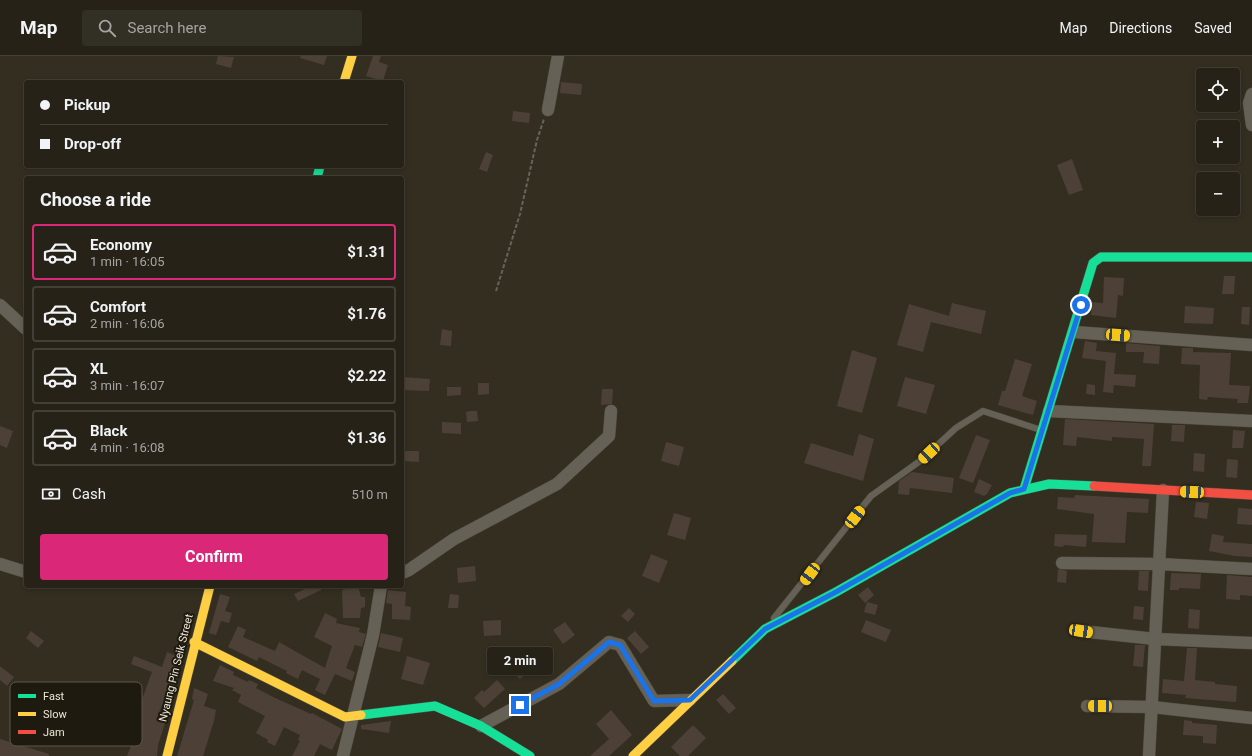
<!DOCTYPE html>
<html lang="en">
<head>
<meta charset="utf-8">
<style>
  :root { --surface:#262218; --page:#322f25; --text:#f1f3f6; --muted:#a4a4a2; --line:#423f37; --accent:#db2777 }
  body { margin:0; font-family:Roboto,sans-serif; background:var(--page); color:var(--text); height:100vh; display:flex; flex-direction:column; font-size:15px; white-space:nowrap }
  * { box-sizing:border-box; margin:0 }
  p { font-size:13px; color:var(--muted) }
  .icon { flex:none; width:22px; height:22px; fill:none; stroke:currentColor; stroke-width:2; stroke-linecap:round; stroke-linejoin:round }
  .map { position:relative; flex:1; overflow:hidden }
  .side { position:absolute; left:24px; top:120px; width:380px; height:412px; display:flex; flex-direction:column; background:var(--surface); border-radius:4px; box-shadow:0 2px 6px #0003,0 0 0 1px var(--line) }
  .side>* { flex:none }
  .banner { position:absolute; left:24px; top:24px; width:380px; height:88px; border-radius:4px; box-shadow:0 2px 6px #0003,0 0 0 1px var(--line); display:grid; align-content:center; height:88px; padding:0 16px; background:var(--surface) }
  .fabs { position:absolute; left:1196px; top:12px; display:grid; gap:8px }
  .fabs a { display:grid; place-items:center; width:44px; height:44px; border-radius:4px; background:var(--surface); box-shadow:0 2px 6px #0003,0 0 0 1px var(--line); font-size:20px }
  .end { position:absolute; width:18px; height:18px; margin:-9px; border:5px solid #1a73e8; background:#fff; box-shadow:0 0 0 2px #fff }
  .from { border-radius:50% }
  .bubble { position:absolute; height:28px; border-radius:4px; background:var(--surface); box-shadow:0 2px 6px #0003,0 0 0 1px var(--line); font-size:13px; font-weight:700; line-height:28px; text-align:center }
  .car { position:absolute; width:12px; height:24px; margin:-12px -6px; border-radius:5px; box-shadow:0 0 3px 1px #0007; background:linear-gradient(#f5c518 24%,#345 0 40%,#f5c518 0 76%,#345 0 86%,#f5c518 0) }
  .banner b { display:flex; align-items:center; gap:14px; height:38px; font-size:15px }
  .banner b+b { border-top:1px solid var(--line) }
  .banner i { width:10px; height:10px; background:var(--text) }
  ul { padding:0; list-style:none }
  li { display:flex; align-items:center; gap:12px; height:56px; margin:0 8px 6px; padding:0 8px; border:2px solid var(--line); border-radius:4px }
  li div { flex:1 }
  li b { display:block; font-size:15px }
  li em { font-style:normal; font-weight:700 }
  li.active { border-color:var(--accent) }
  li>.icon { width:36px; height:36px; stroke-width:1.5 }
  h2 { padding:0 16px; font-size:18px; line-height:48px }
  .pay { display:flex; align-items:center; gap:10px; height:44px; padding:0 16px; font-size:15px }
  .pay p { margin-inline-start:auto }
  .button { display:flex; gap:8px; margin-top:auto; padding:8px 16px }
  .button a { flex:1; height:46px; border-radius:4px; background:var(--accent); color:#fff; font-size:16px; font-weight:700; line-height:46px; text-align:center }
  header { display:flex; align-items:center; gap:24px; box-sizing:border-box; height:56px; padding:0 20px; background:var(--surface); border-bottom:1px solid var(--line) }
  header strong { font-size:19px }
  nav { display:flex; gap:22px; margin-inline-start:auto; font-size:14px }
  .search { width:280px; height:36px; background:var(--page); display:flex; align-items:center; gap:10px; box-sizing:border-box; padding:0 14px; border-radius:4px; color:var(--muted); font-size:15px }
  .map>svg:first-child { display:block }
  .building { fill:#4d4137 }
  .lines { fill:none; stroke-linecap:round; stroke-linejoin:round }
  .lane-casing { stroke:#504c40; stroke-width:7 }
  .street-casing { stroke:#504c40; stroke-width:13 }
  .fast-casing { stroke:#504c40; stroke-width:10 }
  .slow-casing { stroke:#504c40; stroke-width:10 }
  .jam-casing { stroke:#504c40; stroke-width:10 }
  .path { stroke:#666359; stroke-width:2; stroke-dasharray:4 2; stroke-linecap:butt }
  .lane { stroke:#656156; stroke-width:6 }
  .street { stroke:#656156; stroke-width:12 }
  .fast { stroke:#16e098; stroke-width:9 }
  .slow { stroke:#ffcf43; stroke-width:9 }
  .jam { stroke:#f24e42; stroke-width:9 }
  .route { stroke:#1a73e8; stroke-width:5 }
  .labels { text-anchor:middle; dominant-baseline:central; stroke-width:4; stroke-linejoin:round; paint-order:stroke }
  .street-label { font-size:11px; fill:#ece6d7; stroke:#1f1a0f }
  .key { fill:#1f1a0f; stroke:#5c574b; stroke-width:1 }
  .key-label { font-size:11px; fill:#ece6d7 }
</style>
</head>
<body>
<header>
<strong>Map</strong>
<div class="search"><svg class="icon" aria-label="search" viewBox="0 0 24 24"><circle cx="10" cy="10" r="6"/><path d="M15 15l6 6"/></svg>Search here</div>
<nav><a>Map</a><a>Directions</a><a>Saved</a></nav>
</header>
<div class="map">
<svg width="1252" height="700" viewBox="0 0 1252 700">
  <rect width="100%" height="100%" fill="#332e20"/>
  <g class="building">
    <path d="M218 0 234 1 231 12 216 8Z"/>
    <path d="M301 0H327L324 9 300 2Z"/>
    <path d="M373 0H381L379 6 388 9 383 25 366 20Z"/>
    <path d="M561 26 582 28 581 39 560 37Z"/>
    <path d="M513 55 530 57 529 67 512 65Z"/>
    <path d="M486 96 493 99 487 116 479 113Z"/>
    <path d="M1072 103 1083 134 1069 139 1057 109Z"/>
    <path d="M1224 220H1235L1234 238H1222Z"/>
    <path d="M1104 221 1124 222 1123 240 1118 239 1116 262 1091 259 1092 246 1103 247Z"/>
    <path d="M952 247 986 255 981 278 931 266 923 296 897 289 909 248 949 260Z"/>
    <path d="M1185 250 1214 252 1213 268 1184 267Z"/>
    <path d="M1242 251H1250L1249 269 1241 268Z"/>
    <path d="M442 273 452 275 451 290 440 289Z"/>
    <path d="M1085 285 1097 287 1096 295 1116 297 1114 318 1136 319 1135 331 1114 329 1113 337 1103 336 1106 305 1082 302Z"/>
    <path d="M1126 287 1160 290 1159 308 1143 307 1144 296H1126Z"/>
    <path d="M1182 292H1193V296L1231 297 1229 329 1250 330 1248 347H1237L1238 343 1208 341 1207 344 1199 343 1200 309 1181 308Z"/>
    <path d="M852 294 877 302 862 357 837 350Z"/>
    <path d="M1015 303 1032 308 1022 340 1037 345 1033 359 998 349 1002 335H1005Z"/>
    <path d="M402 321 430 323 429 335 402 334Z"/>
    <path d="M905 321 935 329 926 358 897 350Z"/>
    <path d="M478 327H489V338L478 339Z"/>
    <path d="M1087 328 1095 329V339L1086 338Z"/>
    <path d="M447 331H461V339L447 340Z"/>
    <path d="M602 333H613L612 348 601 349Z"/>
    <path d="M471 355H477L478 365 467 366 466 356Z"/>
    <path d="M1065 363 1154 368 1151 410H1142L1144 383 1112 381V385L1077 381 1076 390 1063 389Z"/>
    <path d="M442 366 461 367V378L442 377Z"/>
    <path d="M1172 369H1185L1184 386 1171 385Z"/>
    <path d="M0 370 13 375 7 392 0 389Z"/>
    <path d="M1233 374 1245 375 1243 392H1232Z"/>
    <path d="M859 378 874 383 863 425 804 407 811 387 853 400Z"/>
    <path d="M976 379 990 384 973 427 959 422Z"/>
    <path d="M666 386 684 391 679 410 661 405Z"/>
    <path d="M404 395H419V406L404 405Z"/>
    <path d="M1194 397 1205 398 1204 416 1193 415Z"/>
    <path d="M1227 403 1238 404 1237 422 1226 421Z"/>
    <path d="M912 416 954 422 952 437 910 432 909 439 898 438 899 425Z"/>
    <path d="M979 423 992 429 987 438 984 440 974 436Z"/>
    <path d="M1075 439 1149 443 1148 457 1127 456 1125 487 1092 486 1094 458 1057 453 1058 441 1074 442Z"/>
    <path d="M1196 446 1209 447 1207 463 1194 461Z"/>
    <path d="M1238 452 1252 453V469L1237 468Z"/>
    <path d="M674 457 691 462 685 484 667 479Z"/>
    <path d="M1055 478 1087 479 1086 491 1064 489 1063 491 1054 490Z"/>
    <path d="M1212 478 1224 480 1223 486 1252 488V501L1234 500 1209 495Z"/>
    <path d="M651 498 668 505 659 527 642 520Z"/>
    <path d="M475 510 476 525 458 527 457 512Z"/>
    <path d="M1058 513 1067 515 1066 527 1057 526Z"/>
    <path d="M1139 515H1149L1148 535 1138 534Z"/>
    <path d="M1171 517 1201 518 1200 533 1179 532V534H1170Z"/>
    <path d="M1227 519 1252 521V540L1240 539V544L1226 543Z"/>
    <path d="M312 530H319L321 534 298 545 294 538Z"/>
    <path d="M358 530 361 541H365V551L361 552 360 562H343L342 534Z"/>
    <path d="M868 531 874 539 865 547 858 539Z"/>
    <path d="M388 534 406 536 405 550 411 551 410 564 392 563V548L386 547Z"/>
    <path d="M220 538 230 541 225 555 232 557 229 567 221 565 216 579 209 577Z"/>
    <path d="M450 538 459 539 458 552H448Z"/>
    <path d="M867 546 878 549 875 559 864 556Z"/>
    <path d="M1134 550 1144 551 1143 564 1133 563Z"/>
    <path d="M629 552 635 558 628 566 621 560Z"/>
    <path d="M1189 553 1200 554 1199 573 1188 572Z"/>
    <path d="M325 557 337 563 336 567 360 572 359 576 366 578 362 591 355 589 346 612 355 616 352 625 335 618 325 639 315 634 320 623 302 614 298 623 286 617 287 615 259 601 257 605 228 591 238 570 246 574 243 581 275 595 279 586 325 612 332 590 314 581Z"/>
    <path d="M501 564V579L484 580 483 565Z"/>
    <path d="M866 564 891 574 886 586 861 576Z"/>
    <path d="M565 566 575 579 563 588 553 574Z"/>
    <path d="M31 575 44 585 38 592 26 582Z"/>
    <path d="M635 575 649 591 641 598 627 582Z"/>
    <path d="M381 577 403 582 400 596 378 591Z"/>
    <path d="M1135 589H1145L1143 611 1133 610Z"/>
    <path d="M1187 592H1197L1195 624 1215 626V628L1237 630 1236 646 1185 642 1186 639 1162 637 1163 623 1184 625Z"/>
    <path d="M167 596 181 602 169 649 163 647 156 664 165 667 158 689 157 700H127L131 690 111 682 115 672 119 673 126 654 134 657 138 645 141 646 152 616 131 608 134 600 162 611Z"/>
    <path d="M533 596 540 606 520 623 508 612 514 604 518 608Z"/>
    <path d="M407 600 430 607 423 629 401 623Z"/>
    <path d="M220 609 234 616 233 619 248 626 249 624 258 628 256 632 273 641 311 658 312 657 342 673 332 694 320 688 314 700H292L300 685 298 684 300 679 284 671 275 690 267 686 268 684 256 677 265 660 238 646 241 639 232 634 234 632 213 625Z"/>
    <path d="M0 610 14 621 7 630 0 624Z"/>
    <path d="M497 624 505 633 484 652 474 642 482 634 484 636Z"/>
    <path d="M194 632 208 638 204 650 216 654 214 665 203 700H177L194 644 192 643Z"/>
    <path d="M723 638 736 652 729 658 716 644Z"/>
    <path d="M611 654 632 679 609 700H590L609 683 596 668Z"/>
    <path d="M1184 664 1192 665V667L1217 669 1216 688 1203 687V680L1183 679Z"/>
    <path d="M391 665 389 677 361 673V669Z"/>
    <path d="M693 669 706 682 688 700H680L671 691Z"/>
    <path d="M0 683 49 698V700H0Z"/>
  </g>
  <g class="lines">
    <g class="lane-casing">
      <path id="lane" d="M774 562 871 440 920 405 956 372 983 355 1041 374"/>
    </g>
    <g class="street-casing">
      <g id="street">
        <path d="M1252 38 1249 47 1252 69"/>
        <path d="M548 54 558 0"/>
        <path d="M0 249 26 273"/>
        <path d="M1074 276 1252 289"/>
        <path d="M1049 355 1252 365"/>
        <path d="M1062 507 1159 508 1252 513"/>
        <path d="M0 508 26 516"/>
        <path d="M402 517 409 514 454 483 557 428 609 380 611 355"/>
        <path d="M1081 575 1155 583 1252 587"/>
        <path d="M1087 650 1152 651 1252 662"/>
        <path d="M481 670 559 628 609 586 620 589 654 645 690 644"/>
        <path d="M343 700 373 579 381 530"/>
        <path d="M1149 700 1163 434"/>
      </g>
    </g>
    <g class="fast-casing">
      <g id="fast">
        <path d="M317 122 320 110"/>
        <path d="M1024 433 1093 207 1101 201H1252"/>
        <path d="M732 605 765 573 836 536 1010 437 1049 428 1094 430"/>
        <path d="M361 659 435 650 481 670 530 700"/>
      </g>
    </g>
    <g class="slow-casing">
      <g id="slow">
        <path d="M344 26 352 0"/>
        <path d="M194 586 345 661 361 659"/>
        <path d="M167 700 210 530"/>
        <path d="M633 700 732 605"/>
      </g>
    </g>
    <g class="jam-casing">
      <path id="jam" d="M1094 430 1252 439"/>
    </g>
    <path class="path" d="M496 235 520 158 537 84 544 63"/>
    <use href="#lane" class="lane"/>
    <use href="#street" class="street"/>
    <use href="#fast" class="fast"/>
    <use href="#slow" class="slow"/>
    <use href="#jam" class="jam"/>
  </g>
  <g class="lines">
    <path class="route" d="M520 649 559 628 609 586 620 589 654 645 690 644 765 573 836 536 1010 437 1024 433 1081 249"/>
  </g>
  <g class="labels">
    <g class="street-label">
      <text transform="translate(176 612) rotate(-76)">Nyaung Pin Seik Street</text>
    </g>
  </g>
  <rect x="10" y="626" width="132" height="64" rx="6" class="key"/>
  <rect x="18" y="638" width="18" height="4" fill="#16e098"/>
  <rect x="18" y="656" width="18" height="4" fill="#ffcf43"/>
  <rect x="18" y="674" width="18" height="4" fill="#f24e42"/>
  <g class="key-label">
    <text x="43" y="644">Fast</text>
    <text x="43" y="662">Slow</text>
    <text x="43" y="680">Jam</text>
  </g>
</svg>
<div class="fabs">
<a><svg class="icon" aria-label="locate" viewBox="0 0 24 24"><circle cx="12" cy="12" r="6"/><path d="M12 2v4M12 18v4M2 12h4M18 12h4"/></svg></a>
<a>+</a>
<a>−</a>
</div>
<i class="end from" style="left:1081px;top:249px"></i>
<i class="end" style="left:520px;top:649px"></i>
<div class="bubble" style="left:487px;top:591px;width:66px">2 min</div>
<i class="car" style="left:1118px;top:279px;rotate:94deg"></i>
<i class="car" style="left:929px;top:397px;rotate:227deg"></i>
<i class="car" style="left:1192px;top:436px;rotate:273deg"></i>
<i class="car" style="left:855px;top:461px;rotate:38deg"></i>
<i class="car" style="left:810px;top:518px;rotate:217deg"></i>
<i class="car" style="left:1081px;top:575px;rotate:99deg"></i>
<i class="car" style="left:1100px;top:650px;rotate:271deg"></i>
<div class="banner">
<b><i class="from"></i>Pickup</b>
<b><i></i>Drop-off</b>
</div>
<section class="side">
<h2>Choose a ride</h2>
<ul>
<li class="active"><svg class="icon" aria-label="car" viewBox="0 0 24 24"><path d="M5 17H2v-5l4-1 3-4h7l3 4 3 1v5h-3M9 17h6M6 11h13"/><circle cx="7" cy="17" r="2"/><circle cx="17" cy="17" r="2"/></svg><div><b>Economy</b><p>1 min · 16:05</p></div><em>$1.31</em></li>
<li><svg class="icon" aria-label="car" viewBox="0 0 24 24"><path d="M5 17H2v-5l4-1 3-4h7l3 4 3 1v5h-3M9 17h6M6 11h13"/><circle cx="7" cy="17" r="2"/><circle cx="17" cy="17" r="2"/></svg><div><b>Comfort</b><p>2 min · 16:06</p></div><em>$1.76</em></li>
<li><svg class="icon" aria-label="car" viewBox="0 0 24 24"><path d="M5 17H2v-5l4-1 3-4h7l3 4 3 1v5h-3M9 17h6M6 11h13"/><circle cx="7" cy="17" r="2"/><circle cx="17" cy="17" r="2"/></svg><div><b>XL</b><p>3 min · 16:07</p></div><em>$2.22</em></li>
<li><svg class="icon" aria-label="car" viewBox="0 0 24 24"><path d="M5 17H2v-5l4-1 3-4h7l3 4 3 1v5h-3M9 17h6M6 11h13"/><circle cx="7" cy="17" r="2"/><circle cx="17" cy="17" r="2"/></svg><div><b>Black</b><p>4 min · 16:08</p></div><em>$1.36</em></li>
</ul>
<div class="pay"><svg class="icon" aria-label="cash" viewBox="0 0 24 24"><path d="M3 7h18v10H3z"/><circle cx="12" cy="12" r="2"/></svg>Cash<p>510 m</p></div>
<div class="button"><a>Confirm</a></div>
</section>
</div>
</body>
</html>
